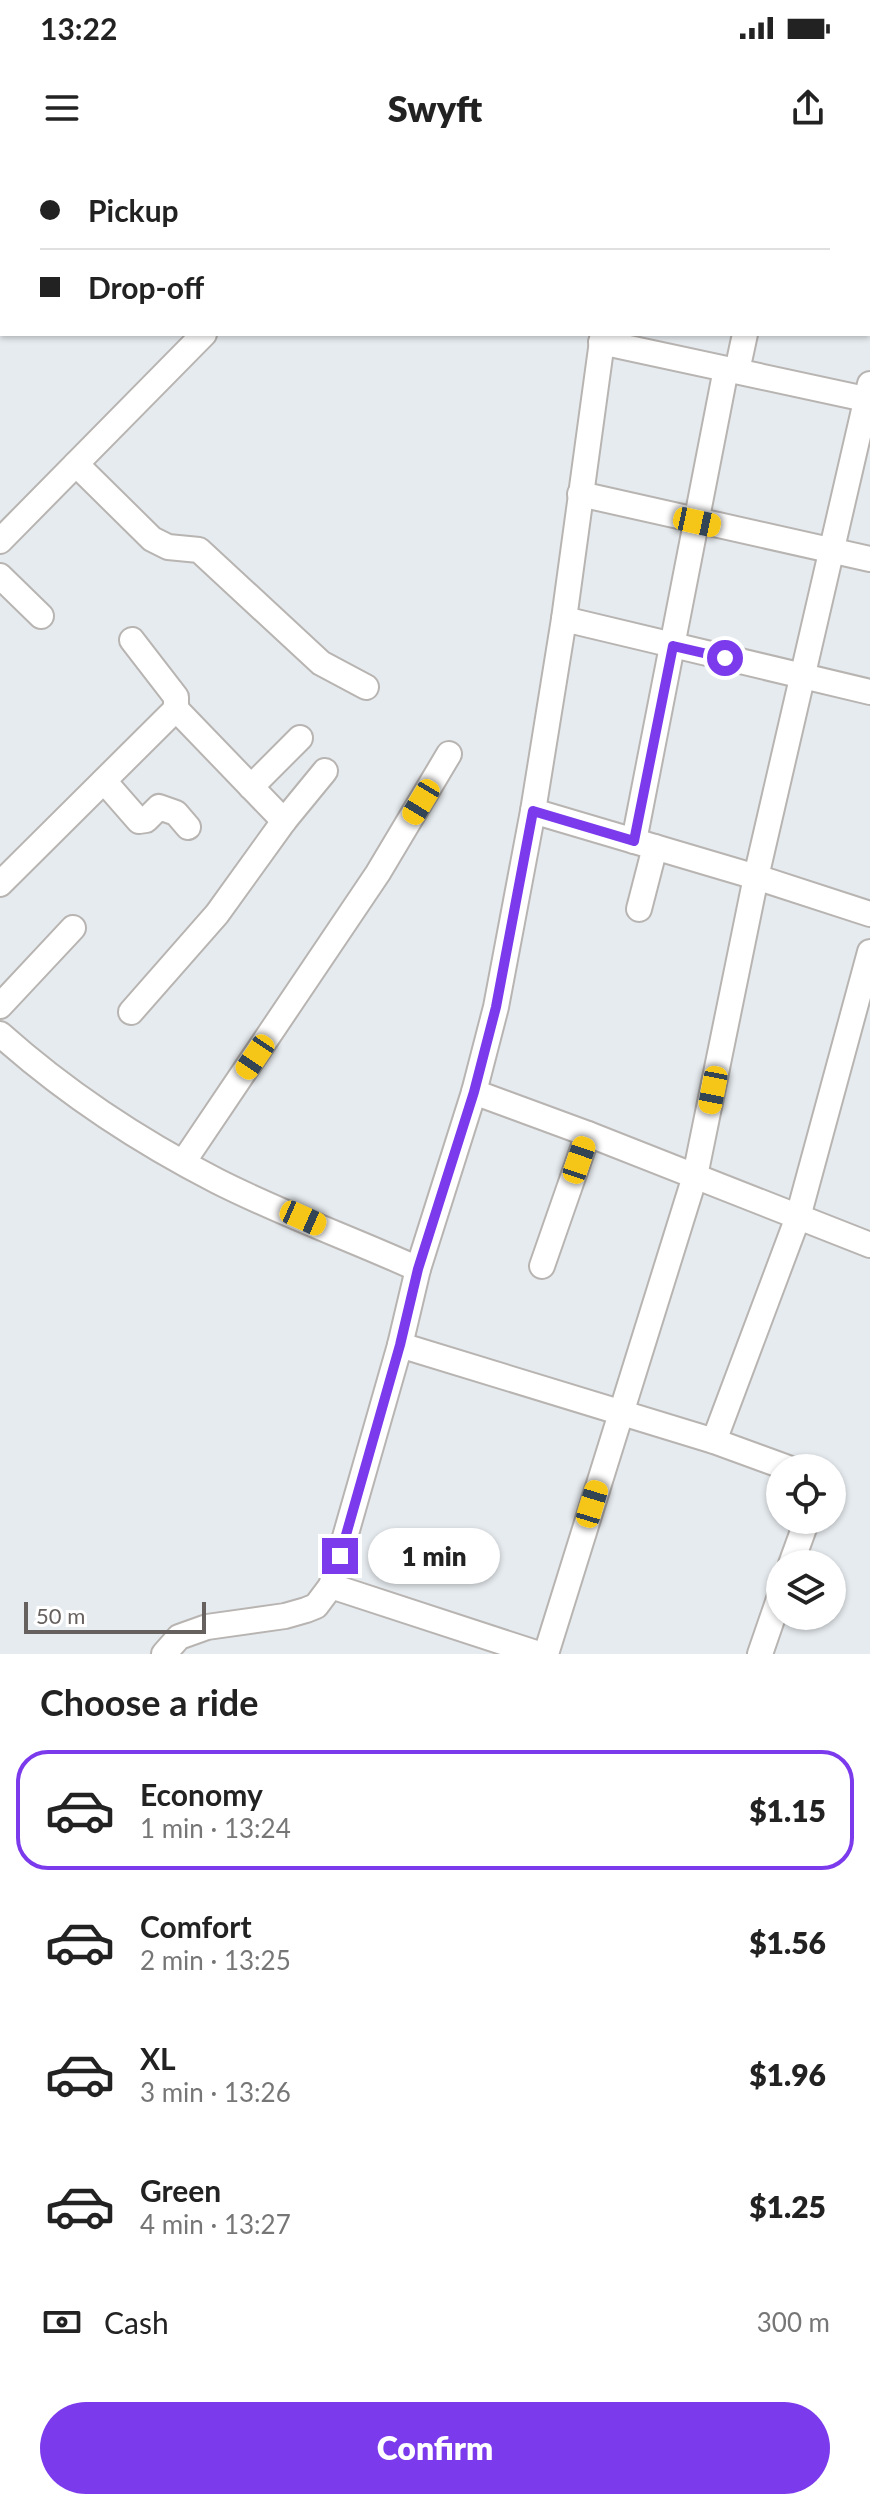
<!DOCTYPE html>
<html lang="en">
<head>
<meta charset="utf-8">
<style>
  :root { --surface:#fff; --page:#f2f2f2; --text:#222; --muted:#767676; --line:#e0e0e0; --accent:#7c3aed }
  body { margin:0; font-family:Lato,sans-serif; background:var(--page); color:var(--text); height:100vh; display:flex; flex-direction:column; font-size:30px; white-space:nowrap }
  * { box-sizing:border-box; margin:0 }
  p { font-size:26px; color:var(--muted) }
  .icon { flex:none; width:44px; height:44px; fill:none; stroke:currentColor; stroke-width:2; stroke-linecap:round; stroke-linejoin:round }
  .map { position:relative; height:1494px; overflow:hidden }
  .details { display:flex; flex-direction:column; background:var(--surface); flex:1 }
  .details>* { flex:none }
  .guide { position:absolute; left:0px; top:0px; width:870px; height:176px; box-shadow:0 2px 6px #0004; display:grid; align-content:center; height:176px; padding:0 40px; background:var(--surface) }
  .controls { position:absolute; left:766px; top:1294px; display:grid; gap:16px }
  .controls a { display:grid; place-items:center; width:80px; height:80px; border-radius:50%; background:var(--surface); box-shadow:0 2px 6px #0004; font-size:40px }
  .scale { position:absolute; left:24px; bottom:20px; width:182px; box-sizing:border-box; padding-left:8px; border:4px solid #66605e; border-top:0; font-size:22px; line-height:28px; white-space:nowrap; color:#66605e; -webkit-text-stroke:6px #fff; paint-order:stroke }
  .end { position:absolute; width:36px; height:36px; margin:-18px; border:10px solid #7c3aed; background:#fff; box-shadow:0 0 0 4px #fff }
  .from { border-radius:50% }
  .bubble { position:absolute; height:56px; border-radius:28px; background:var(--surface); box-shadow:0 2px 6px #0004; font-size:26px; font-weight:800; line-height:56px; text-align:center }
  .car { position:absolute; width:24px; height:48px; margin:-24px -12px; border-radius:10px; box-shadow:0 0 6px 2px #0007; background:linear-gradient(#f5c518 24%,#345 0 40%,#f5c518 0 76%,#345 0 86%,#f5c518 0) }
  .guide b { display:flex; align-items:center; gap:28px; height:76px; font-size:30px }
  .guide b+b { border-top:2px solid var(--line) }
  .guide i { width:20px; height:20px; background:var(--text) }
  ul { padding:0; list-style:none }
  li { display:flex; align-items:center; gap:24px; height:120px; margin:0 16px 12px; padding:0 24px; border:4px solid transparent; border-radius:32px }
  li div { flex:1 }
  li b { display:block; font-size:30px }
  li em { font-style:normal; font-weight:800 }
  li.selected { border-color:var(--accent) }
  li>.icon { width:72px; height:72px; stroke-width:1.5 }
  h2 { padding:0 40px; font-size:36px; line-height:96px }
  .pay { display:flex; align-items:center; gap:20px; height:88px; padding:0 40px; font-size:30px }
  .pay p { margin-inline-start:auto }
  .cta { display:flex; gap:16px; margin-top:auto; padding:16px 40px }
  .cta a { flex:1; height:92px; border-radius:48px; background:var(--accent); color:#fff; font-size:32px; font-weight:800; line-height:92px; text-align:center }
  .status { display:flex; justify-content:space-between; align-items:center; height:56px; padding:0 40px; background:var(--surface); direction:ltr }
  .status svg { height:22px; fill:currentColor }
  header { display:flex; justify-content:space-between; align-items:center; height:104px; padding:0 40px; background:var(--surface); font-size:36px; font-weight:800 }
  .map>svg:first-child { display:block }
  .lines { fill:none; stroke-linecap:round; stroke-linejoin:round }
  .street-casing { stroke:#b8b4b2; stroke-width:28 }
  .street { stroke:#fff; stroke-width:24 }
  .route { stroke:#7c3aed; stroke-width:10 }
</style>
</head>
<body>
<div class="status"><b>13:22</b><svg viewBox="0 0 49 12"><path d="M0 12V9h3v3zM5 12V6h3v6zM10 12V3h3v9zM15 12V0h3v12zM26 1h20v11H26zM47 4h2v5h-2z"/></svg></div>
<header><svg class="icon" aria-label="menu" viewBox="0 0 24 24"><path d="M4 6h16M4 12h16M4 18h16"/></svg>Swyft<svg class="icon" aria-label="share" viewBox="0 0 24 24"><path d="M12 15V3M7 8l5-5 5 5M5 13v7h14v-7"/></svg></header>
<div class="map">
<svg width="870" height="1494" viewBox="0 0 870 1494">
  <rect width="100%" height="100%" fill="#e6ebef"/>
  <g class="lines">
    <g class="street-casing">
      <g id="street">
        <path d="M373 2 375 0"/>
        <path d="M631 2V0"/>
        <path d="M601 182 870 240"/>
        <path d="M737 211 745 174"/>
        <path d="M76 304 152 379 168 387 199 390 321 503 366 527"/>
        <path d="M580 334 870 399"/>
        <path d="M0 381 204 174"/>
        <path d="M0 416 41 456"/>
        <path d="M564 459 870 532"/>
        <path d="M176 549 284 661"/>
        <path d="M104 621 139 661 146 660 159 647 176 653 188 667"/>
        <path d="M251 627 300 578"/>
        <path d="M533 651 756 717 870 754"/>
        <path d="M634 681 726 209"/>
        <path d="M0 724 176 549V537L132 480"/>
        <path d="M639 749 655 687"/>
        <path d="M0 846 73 768"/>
        <path d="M131 852 217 754 284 661 325 611"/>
        <path d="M0 874C65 932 139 981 217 1021 282 1054 352 1079 418 1109"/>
        <path d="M474 932 588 974 870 1085"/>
        <path d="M184 1001 378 713 449 594"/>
        <path d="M542 1106 588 974"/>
        <path d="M400 1185 714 1281 788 1308"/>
        <path d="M714 1281 798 1057 870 792"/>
        <path d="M791 1404 807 1360"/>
        <path d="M331 1426 539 1494"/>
        <path d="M164 1494 179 1477 207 1467 285 1456 306 1450 316 1446 331 1426 400 1185 418 1109 474 932 496 847 533 651 564 459 603 174"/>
        <path d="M546 1494 695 1016 756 717 870 224"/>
        <path d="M760 1494 780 1436"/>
      </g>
    </g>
    <use href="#street" class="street"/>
  </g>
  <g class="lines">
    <path class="route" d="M340 1396 400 1185 418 1109 474 932 496 847 533 651 634 681 673 486 725 498"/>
  </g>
</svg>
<div class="controls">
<a><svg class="icon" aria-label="locate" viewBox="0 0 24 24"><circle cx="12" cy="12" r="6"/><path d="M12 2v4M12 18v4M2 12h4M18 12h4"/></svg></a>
<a><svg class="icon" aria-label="layers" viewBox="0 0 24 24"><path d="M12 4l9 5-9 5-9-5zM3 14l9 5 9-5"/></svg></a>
</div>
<div class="scale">50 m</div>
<i class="end from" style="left:725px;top:498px"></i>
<i class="end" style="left:340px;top:1396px"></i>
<div class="bubble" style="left:368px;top:1368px;width:132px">1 min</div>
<i class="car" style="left:697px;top:362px;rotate:102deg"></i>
<i class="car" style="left:421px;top:642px;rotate:211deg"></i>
<i class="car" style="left:255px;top:897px;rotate:214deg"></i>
<i class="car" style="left:713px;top:930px;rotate:191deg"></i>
<i class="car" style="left:579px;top:1000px;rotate:19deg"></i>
<i class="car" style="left:303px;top:1058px;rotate:114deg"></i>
<i class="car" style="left:592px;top:1344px;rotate:17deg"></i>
<div class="guide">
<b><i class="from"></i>Pickup</b>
<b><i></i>Drop-off</b>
</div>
</div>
<section class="details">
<h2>Choose a ride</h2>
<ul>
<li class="selected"><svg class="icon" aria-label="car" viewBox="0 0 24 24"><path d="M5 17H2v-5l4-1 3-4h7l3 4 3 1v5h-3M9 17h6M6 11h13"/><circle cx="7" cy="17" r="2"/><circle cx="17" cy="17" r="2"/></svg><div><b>Economy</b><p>1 min · 13:24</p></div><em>$1.15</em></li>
<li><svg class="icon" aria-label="car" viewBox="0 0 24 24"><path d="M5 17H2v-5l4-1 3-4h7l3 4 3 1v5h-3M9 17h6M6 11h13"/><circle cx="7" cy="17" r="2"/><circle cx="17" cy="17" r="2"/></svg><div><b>Comfort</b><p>2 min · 13:25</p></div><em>$1.56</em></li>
<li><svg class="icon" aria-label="car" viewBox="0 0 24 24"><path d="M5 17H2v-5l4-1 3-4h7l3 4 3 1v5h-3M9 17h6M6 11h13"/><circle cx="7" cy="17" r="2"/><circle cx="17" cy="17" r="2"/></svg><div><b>XL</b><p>3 min · 13:26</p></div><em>$1.96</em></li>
<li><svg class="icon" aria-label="car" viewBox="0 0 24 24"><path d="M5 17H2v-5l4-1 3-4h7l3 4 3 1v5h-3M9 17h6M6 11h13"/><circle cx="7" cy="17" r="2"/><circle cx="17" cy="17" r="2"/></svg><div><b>Green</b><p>4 min · 13:27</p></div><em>$1.25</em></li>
</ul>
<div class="pay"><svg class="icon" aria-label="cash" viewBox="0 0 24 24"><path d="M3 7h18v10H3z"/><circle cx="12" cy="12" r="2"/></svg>Cash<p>300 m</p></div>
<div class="cta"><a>Confirm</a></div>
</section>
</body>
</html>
